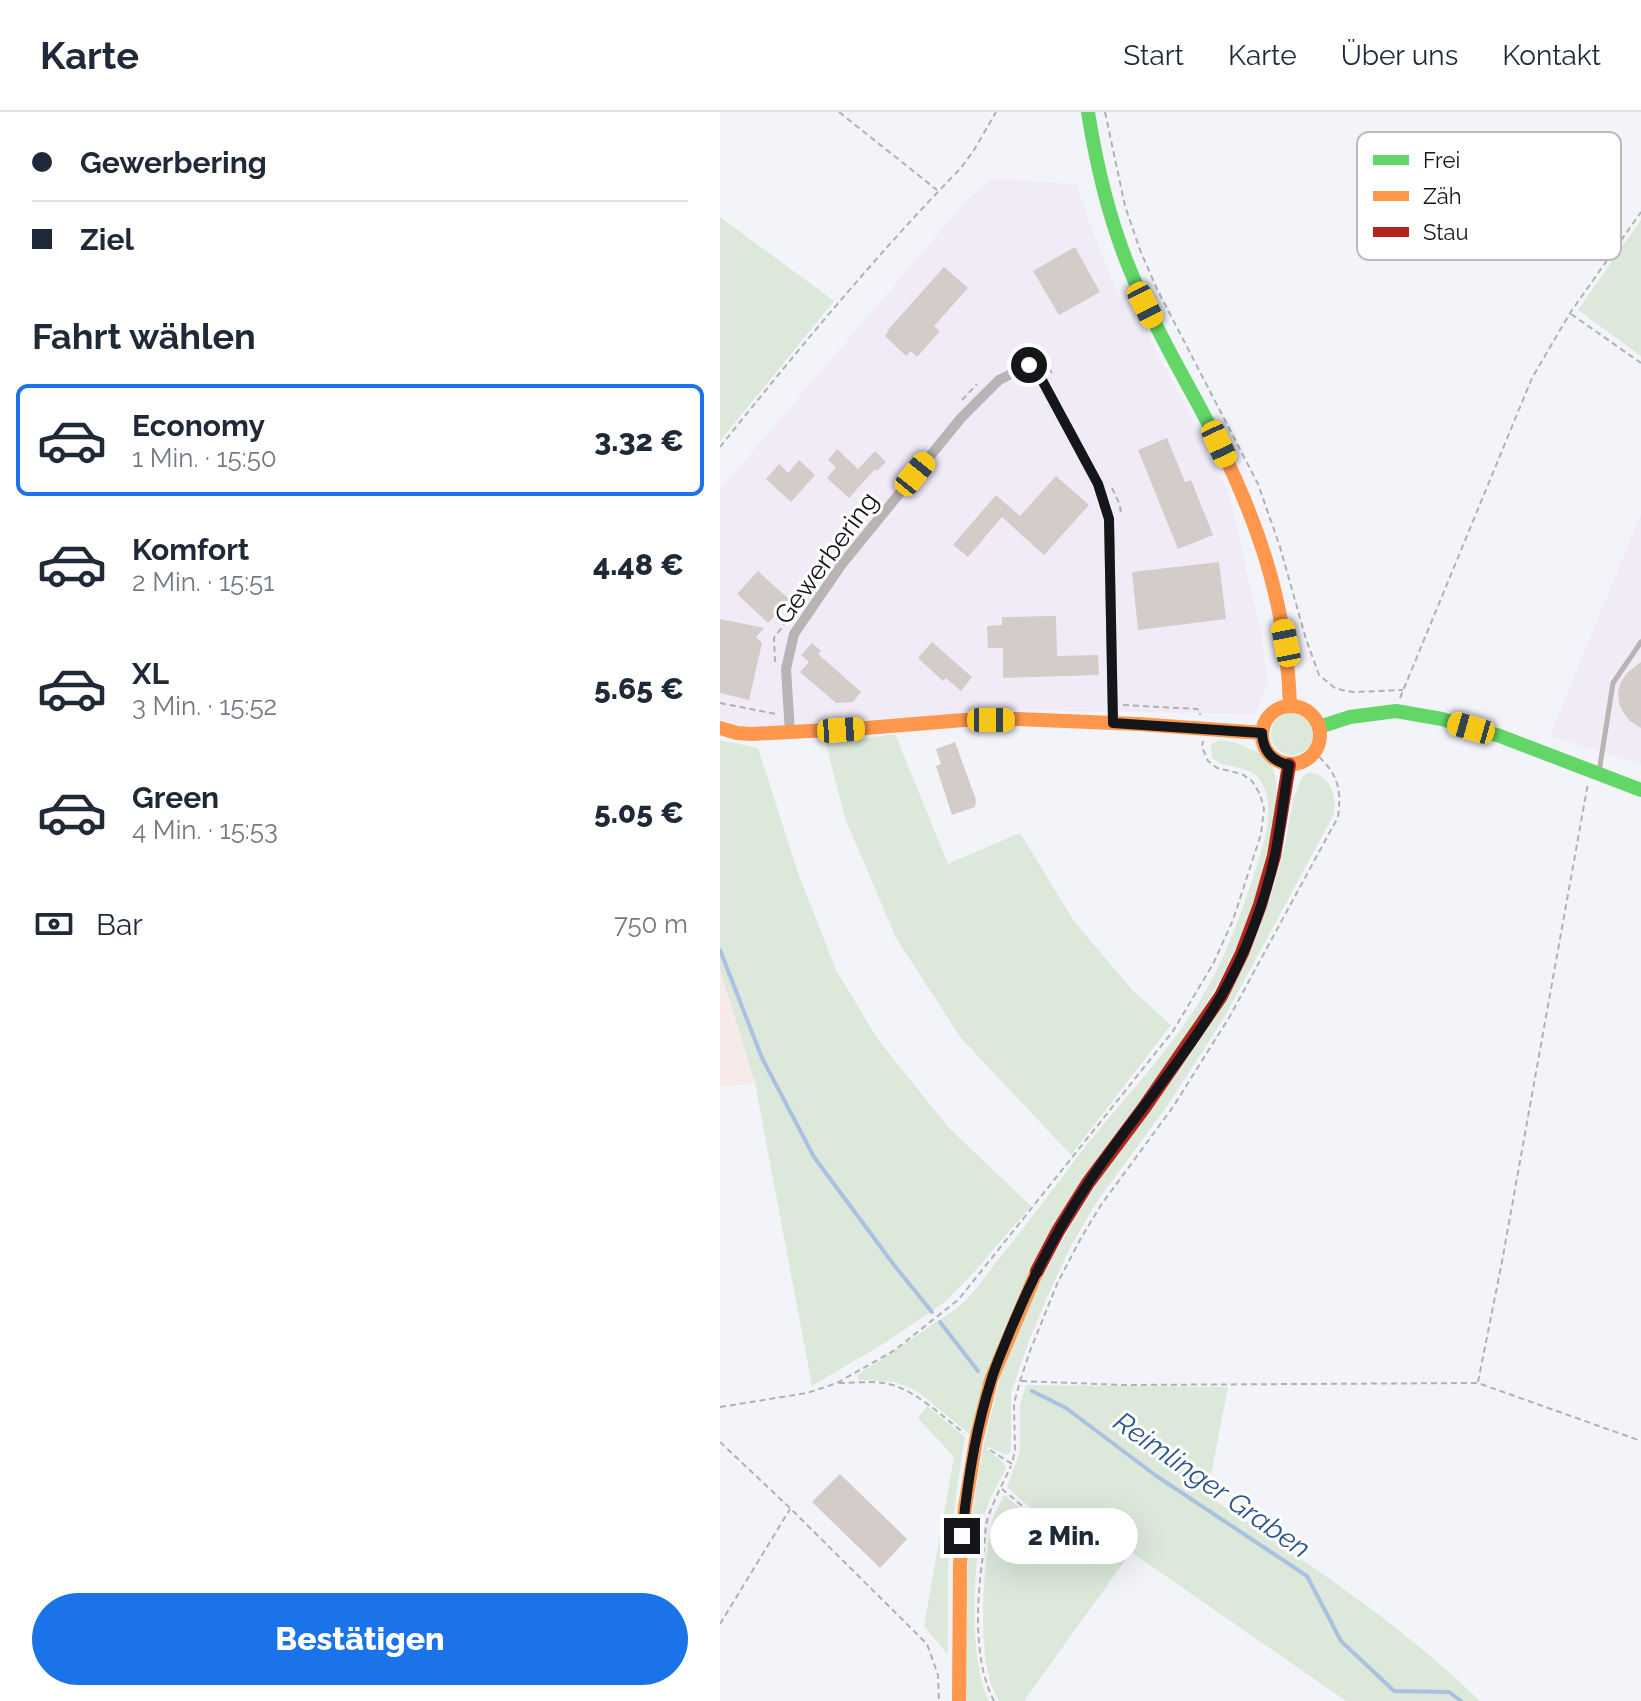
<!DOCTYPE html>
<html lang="de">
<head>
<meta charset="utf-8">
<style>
  :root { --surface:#fff; --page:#f2f2f3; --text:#1f2937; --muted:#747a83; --line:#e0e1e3; --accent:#1a73e8 }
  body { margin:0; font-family:Raleway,sans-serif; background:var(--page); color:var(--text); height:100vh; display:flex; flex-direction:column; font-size:30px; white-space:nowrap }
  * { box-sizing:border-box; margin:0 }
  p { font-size:26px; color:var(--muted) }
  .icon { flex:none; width:44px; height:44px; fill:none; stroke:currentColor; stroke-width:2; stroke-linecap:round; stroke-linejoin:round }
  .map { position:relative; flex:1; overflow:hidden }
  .panel { display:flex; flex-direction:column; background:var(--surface); width:720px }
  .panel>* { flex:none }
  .guide { display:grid; align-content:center; height:176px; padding:0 32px; background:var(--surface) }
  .end { position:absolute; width:36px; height:36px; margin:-18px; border:10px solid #15161a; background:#fff; box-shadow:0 0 0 4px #fff }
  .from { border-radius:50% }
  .bubble { position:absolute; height:56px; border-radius:28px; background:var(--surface); box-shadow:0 8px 32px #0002; font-size:26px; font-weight:800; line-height:56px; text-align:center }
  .car { position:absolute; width:24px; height:48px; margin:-24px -12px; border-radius:10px; box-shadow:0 0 6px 2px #0007; background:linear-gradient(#f5c518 24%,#345 0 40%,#f5c518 0 76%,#345 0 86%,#f5c518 0) }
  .guide b { display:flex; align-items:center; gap:28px; height:76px; font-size:30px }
  .guide b+b { border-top:2px solid var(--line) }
  .guide i { width:20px; height:20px; background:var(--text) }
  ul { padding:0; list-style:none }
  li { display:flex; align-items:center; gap:24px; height:112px; margin:0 16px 12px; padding:0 16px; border:4px solid transparent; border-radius:12px }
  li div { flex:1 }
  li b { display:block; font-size:30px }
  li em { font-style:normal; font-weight:800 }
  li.selected { border-color:var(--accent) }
  li>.icon { width:72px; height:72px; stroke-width:1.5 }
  h2 { padding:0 32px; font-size:36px; line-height:96px }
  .pay { display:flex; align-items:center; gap:20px; height:88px; padding:0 32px; font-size:30px }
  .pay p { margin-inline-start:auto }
  .cta { display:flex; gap:16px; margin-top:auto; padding:16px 32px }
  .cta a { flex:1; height:92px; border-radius:48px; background:var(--accent); color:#fff; font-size:32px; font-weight:800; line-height:92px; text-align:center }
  header { display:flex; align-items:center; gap:48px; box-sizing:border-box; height:112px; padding:0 40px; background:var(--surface); border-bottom:2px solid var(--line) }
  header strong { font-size:38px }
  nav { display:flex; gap:44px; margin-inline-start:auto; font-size:28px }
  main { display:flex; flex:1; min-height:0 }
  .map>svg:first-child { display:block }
  .commercial { fill:#f7eae8 }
  .industrial { fill:#f1ebf8 }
  .green { fill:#dbe8da }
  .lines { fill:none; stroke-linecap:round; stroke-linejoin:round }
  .stream { stroke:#abc1e2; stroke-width:4 }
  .building { fill:#d4ccc8 }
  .path { stroke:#b4b0b0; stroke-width:2; stroke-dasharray:6 4; stroke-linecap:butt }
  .lane { stroke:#bab3b3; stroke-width:5 }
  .street { stroke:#bab3b3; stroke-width:10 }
  .fast { stroke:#63d668; stroke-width:14 }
  .slow { stroke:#ff974d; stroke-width:14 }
  .jam { stroke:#b3261e; stroke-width:14 }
  .route { stroke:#15161a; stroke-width:10 }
  .labels { text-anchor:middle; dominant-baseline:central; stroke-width:6; stroke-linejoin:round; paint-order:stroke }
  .street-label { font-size:26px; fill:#15161a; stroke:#fff }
  .water-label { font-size:28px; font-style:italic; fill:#2d568d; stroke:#fff }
  .key { fill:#fff; stroke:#b9b9ba; stroke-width:2 }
  .key-label { font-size:22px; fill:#15161a }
</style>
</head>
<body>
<header>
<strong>Karte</strong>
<nav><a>Start</a><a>Karte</a><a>Über uns</a><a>Kontakt</a></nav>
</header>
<main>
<section class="panel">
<div class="guide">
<b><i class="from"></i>Gewerbering</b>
<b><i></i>Ziel</b>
</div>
<h2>Fahrt wählen</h2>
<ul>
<li class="selected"><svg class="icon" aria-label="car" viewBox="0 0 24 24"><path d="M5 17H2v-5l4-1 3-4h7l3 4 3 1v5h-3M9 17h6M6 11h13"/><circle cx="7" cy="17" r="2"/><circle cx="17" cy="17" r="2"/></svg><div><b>Economy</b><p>1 Min. · 15:50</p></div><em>3.32 €</em></li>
<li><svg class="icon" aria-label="car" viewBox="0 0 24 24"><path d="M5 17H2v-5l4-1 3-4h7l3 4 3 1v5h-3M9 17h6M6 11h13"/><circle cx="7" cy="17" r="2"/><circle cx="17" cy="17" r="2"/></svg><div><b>Komfort</b><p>2 Min. · 15:51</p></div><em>4.48 €</em></li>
<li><svg class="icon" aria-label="car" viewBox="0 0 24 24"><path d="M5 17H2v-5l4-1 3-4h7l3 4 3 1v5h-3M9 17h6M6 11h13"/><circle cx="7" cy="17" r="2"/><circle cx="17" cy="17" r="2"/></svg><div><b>XL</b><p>3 Min. · 15:52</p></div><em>5.65 €</em></li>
<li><svg class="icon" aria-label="car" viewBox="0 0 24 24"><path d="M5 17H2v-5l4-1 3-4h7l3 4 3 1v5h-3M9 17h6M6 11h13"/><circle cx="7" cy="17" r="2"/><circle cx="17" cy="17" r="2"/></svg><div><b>Green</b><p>4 Min. · 15:53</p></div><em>5.05 €</em></li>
</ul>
<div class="pay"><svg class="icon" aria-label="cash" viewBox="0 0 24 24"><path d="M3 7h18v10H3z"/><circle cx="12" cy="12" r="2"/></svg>Bar<p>750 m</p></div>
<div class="cta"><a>Bestätigen</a></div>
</section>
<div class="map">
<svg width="921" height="1589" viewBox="0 0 921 1589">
  <rect width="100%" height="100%" fill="#f2f4fa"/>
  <path class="commercial" d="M0 857 13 900 35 971 0 975Z"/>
  <g class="industrial">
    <path d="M273 67 356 72 381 142 413 215 426 218 487 338 509 383 540 516 548 572 535 602 282 598 30 617 0 607V378L247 88Z"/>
    <path d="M921 402V652L830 624Z"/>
  </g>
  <g class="green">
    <path d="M0 105 114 189 0 329Z"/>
    <path d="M921 108V244L858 198Z"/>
    <circle cx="572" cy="622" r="21"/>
    <path d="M175 622 228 752 300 721 354 809 413 879 451 913 351 1043 241 926 176 826 125 706 106 632Z"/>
    <path d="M0 628 38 636 78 761 116 858 159 929 229 1016 311 1094 255 1159 226 1189 168 1229 92 1274 35 971 0 857Z"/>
    <path d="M499 628C510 629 519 631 528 636 533 639 540 640 544 644 563 659 556 699 552 719 543 763 531 807 511 846 462 947 383 1029 327 1126 291 1189 272 1255 252 1324L197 1279 175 1270 139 1268 137 1263C163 1247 188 1230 213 1212 223 1206 234 1199 243 1191 256 1179 266 1163 277 1149 304 1116 330 1082 355 1048 397 993 447 944 482 885 506 845 522 800 536 756 544 729 557 695 540 668 529 652 507 658 492 646L491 633Z"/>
    <path d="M590 660C611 665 617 683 614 702L504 906 447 994 376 1091 351 1134 327 1185 308 1231 291 1281V1332L290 1341 286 1343 267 1334V1338L280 1347 286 1356C278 1372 267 1390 263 1407 253 1453 248 1547 269 1589H246C243 1490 247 1392 273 1296 276 1282 279 1268 284 1255 305 1194 335 1137 370 1083 426 996 491 925 533 829 547 798 557 765 565 732 570 712 571 686 581 668 584 662 585 663 590 660Z"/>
    <path d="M306 1273 508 1275 487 1383C581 1447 678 1509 760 1589H626L411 1440 304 1589H279C276 1584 273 1578 271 1572 258 1534 263 1451 272 1411 274 1402 280 1392 284 1383 303 1398 360 1450 381 1451 392 1451 401 1445 410 1439L403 1435C391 1439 379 1442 367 1436 341 1425 309 1394 287 1375L300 1340V1293Z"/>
    <path d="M207 1294 245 1325 237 1377 228 1457V1543L204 1514 234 1345 198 1306Z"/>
  </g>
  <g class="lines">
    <g class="stream">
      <path d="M0 838 42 946 94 1045 174 1153 212 1200"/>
      <path d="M220 1210 258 1259"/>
      <path d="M312 1279 346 1296 435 1363 587 1464 621 1529 674 1579 729 1580 741 1589"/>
    </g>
  </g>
  <g class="building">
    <path d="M355 135 380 180 339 203 313 159Z"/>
    <path d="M224 155 248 176 214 214 220 219 197 245 191 239 186 244 165 224 168 220 167 219Z"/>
    <path d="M447 326 465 370 471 368 493 423 458 437 418 338Z"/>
    <path d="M117 337 138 357 155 339 166 350 157 359 155 357 129 386 107 366 116 355 108 348Z"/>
    <path d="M79 348 95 363 71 390 46 367 59 352 68 361Z"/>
    <path d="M336 364 369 393 324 443 282 405 248 445 233 433 276 383 300 404Z"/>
    <path d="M499 450 506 507 418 518 412 460Z"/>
    <path d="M38 459 70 488 48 511 17 482Z"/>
    <path d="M336 504 337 544 378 543 379 563 283 566V536H268L267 514 282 513V505Z"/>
    <path d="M0 507 44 516 36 525 42 531 29 588 0 581Z"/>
    <path d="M212 530 252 565 241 579 226 566 223 569 198 546Z"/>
    <path d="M92 531 101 539 98 542 141 580 133 590 116 591 80 560 89 550 81 543Z"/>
    <path d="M921 550V616L910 609 903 600 899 591 898 580 901 570 907 561Z"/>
    <path d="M235 630 256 688 255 695 232 703 216 654 221 652 216 637Z"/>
    <path d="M120 1362 187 1427 160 1456 92 1390Z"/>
  </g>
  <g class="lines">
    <g class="path">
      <path d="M119 0 217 78"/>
      <path d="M385 0 405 94 420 138 437 177 538 372 560 435 586 527 599 563 615 576 622 578 633 580 683 578"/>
      <path d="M851 202 921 251"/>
      <path d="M311 241 318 239 323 243 332 261"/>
      <path d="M242 288 257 272"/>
      <path d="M0 335C76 240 154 145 240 57L254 38 276 0"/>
      <path d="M392 376 400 393 401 404"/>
      <path d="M55 550 54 526 86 483"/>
      <path d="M680 586 812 266 850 201 921 100"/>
      <path d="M0 591 56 602"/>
      <path d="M403 593 477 597 480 599V603"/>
      <path d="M301 1269 403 1273 758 1271 921 1329"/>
      <path d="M758 1270 781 1155 868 671"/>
      <path d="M119 1271C133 1271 149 1269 163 1271 191 1274 222 1304 244 1321"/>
      <path d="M0 1295 87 1281 117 1271 175 1238 239 1187 453 919 493 852 513 808 541 722 544 697 540 682 532 669 522 662 497 656 488 649 482 635 483 629"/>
      <path d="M0 1330 71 1397 207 1532 218 1563 219 1589"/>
      <path d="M270 1338 292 1352 295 1338 294 1292 300 1269 310 1239 337 1172 361 1126 381 1093 453 995 510 904 618 705C622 675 617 661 595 641"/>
      <path d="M282 1377C303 1394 356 1443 381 1445 390 1445 398 1442 406 1439"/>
      <path d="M0 1512 70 1397"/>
      <path d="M274 1589C252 1547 257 1482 264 1436 265 1426 265 1415 268 1405 274 1388 283 1371 291 1354"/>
    </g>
    <path class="lane" d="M879 660 893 571 921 530"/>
    <path class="street" d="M70 621 66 557 74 522 122 452 241 306 279 268 309 253 316 257 378 372 389 407 393 611"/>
    <g class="fast">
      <path d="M368 0C377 57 390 112 413 165 438 224 472 278 500 334"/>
      <path d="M599 615 630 605 676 599 722 607 780 624 921 678"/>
    </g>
    <g class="slow">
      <path d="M500 334C542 420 567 498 570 594"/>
      <circle cx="571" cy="623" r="29"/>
      <path d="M0 616 17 621 31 622 146 616 244 608 297 607 418 612 542 621"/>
      <path d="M239 1589 240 1452 245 1395 256 1328 271 1268 317 1159"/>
    </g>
    <path class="jam" d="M317 1159 338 1119 368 1071 424 996 501 884 522 841 540 793 554 744 569 653"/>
  </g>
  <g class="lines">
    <path class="route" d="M242 1424C247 1372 255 1319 271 1269 275 1255 281 1242 286 1229 308 1174 334 1122 367 1073 409 1009 462 951 501 884 525 844 545 789 555 743 561 713 564 683 569 653 552 649 543 639 542 621L393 611 389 407 378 372 316 257 309 253"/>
  </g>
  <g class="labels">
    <g class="street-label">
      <text transform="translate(106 446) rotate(-54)">Gewerbering</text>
    </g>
    <g class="water-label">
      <text transform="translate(492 1373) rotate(35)">Reimlinger Graben</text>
    </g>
  </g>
  <rect x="637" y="20" width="264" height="128" rx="12" class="key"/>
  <rect x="653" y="43" width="36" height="10" fill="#63d668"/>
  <rect x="653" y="79" width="36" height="10" fill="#ff974d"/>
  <rect x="653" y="115" width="36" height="10" fill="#b3261e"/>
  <g class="key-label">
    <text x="703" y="56">Frei</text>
    <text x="703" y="92">Zäh</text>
    <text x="703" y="128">Stau</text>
  </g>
</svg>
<i class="end from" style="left:309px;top:253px"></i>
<i class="end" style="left:242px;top:1424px"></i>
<div class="bubble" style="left:270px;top:1396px;width:148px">2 Min.</div>
<i class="car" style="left:425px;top:193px;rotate:153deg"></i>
<i class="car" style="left:499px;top:332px;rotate:155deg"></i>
<i class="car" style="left:195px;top:362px;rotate:39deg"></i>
<i class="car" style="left:566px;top:531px;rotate:349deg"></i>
<i class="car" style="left:271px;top:608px;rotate:90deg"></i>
<i class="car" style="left:751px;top:616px;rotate:286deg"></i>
<i class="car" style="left:121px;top:618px;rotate:86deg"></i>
</div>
</main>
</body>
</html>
